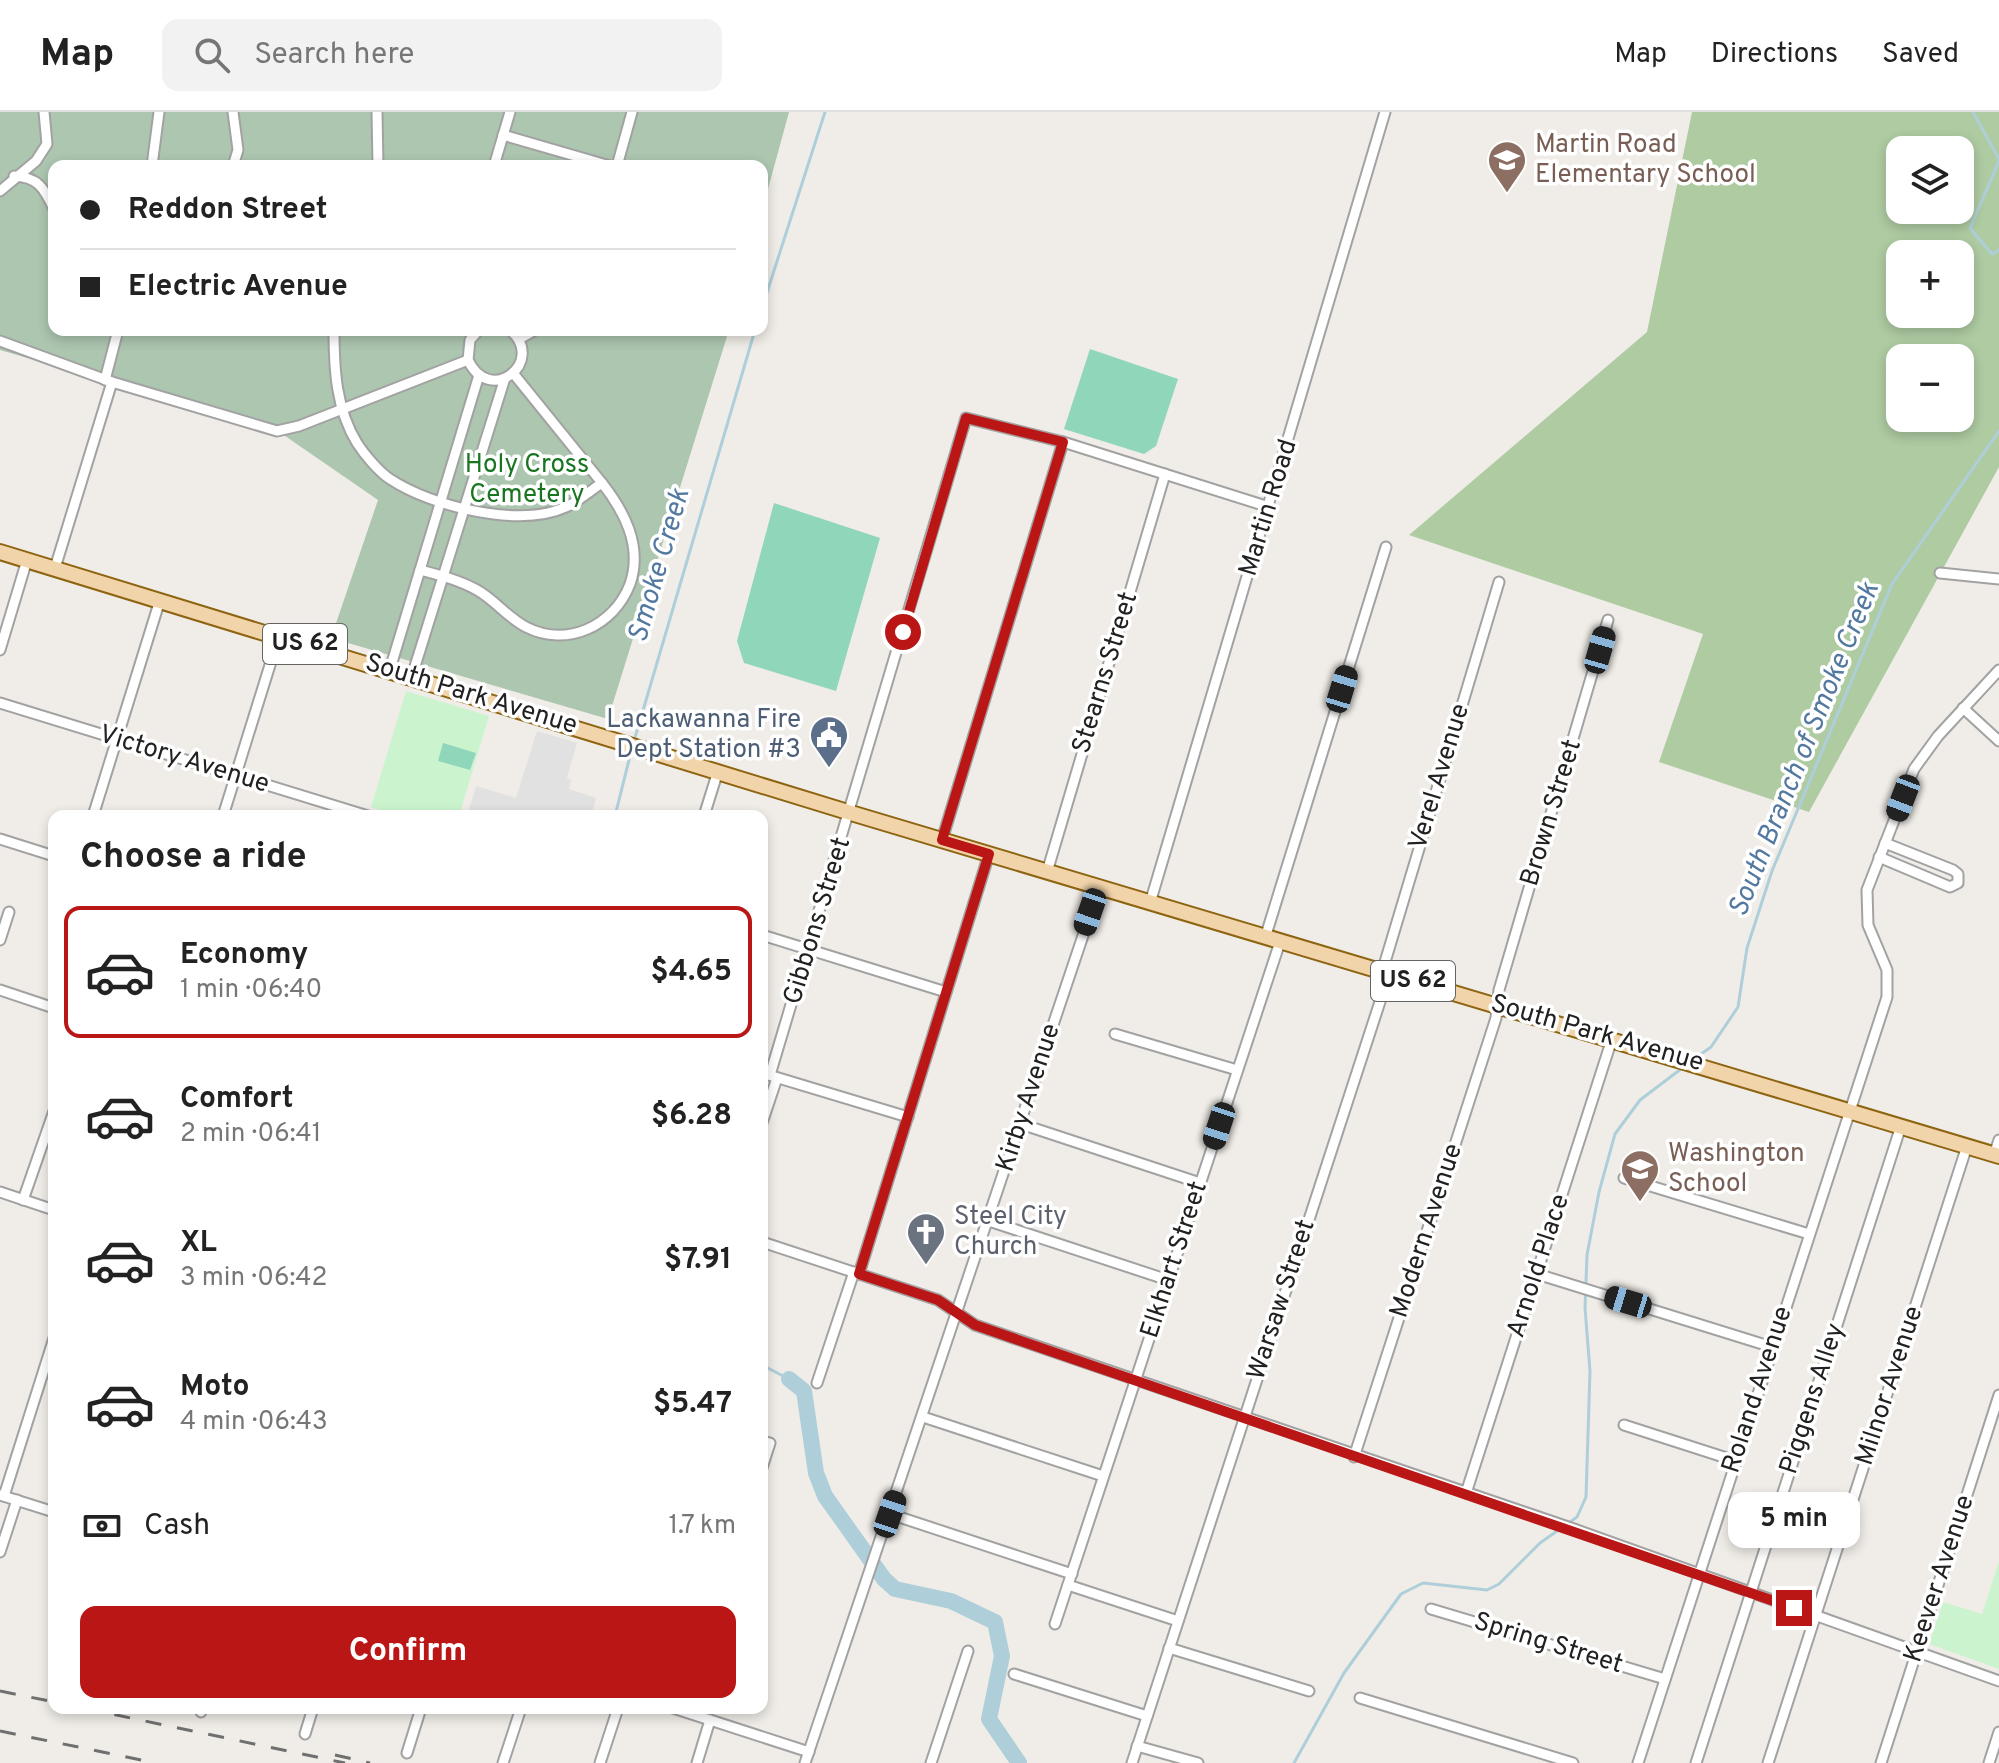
<!DOCTYPE html>
<html lang="en">
<head>
<meta charset="utf-8">
<style>
  :root { --surface:#fff; --page:#f2f2f2; --text:#222; --muted:#767676; --line:#e0e0e0; --accent:#bb1616 }
  body { margin:0; font-family:Overpass,sans-serif; background:var(--page); color:var(--text); height:100vh; display:flex; flex-direction:column; font-size:30px; white-space:nowrap }
  * { box-sizing:border-box; margin:0 }
  p { font-size:26px; color:var(--muted) }
  .icon { flex:none; width:44px; height:44px; fill:none; stroke:currentColor; stroke-width:2; stroke-linecap:round; stroke-linejoin:round }
  .map { position:relative; flex:1; overflow:hidden }
  .side { position:absolute; left:48px; top:698px; width:720px; height:904px; display:flex; flex-direction:column; background:var(--surface); border-radius:16px; box-shadow:0 4px 12px #0003 }
  .side>* { flex:none }
  .top-card { position:absolute; left:48px; top:48px; width:720px; height:176px; border-radius:16px; box-shadow:0 4px 12px #0003; display:grid; align-content:center; height:176px; padding:0 32px; background:var(--surface) }
  .buttons { position:absolute; left:1886px; top:24px; display:grid; gap:16px }
  .buttons a { display:grid; place-items:center; width:88px; height:88px; border-radius:16px; background:var(--surface); box-shadow:0 4px 12px #0003; font-size:40px }
  .end { position:absolute; width:36px; height:36px; margin:-18px; border:10px solid #bb1616; background:#fff; box-shadow:0 0 0 4px #fff }
  .from { border-radius:50% }
  .bubble { position:absolute; height:56px; border-radius:16px; background:var(--surface); box-shadow:0 4px 12px #0003; font-size:26px; font-weight:700; line-height:56px; text-align:center }
  .car { position:absolute; width:24px; height:48px; margin:-24px -12px; border-radius:10px; box-shadow:0 0 6px 2px #0007; background:linear-gradient(#222 24%,#8ab4d8 0 40%,#222 0 76%,#8ab4d8 0 86%,#222 0) }
  .top-card b { display:flex; align-items:center; gap:28px; height:76px; font-size:30px }
  .top-card b+b { border-top:2px solid var(--line) }
  .top-card i { width:20px; height:20px; background:var(--text) }
  ul { padding:0; list-style:none }
  li { display:flex; align-items:center; gap:24px; height:132px; margin:0 16px 12px; padding:0 16px; border:4px solid transparent; border-radius:16px }
  li div { flex:1 }
  li b { display:block; font-size:30px }
  li em { font-style:normal; font-weight:700 }
  li.active { border-color:var(--accent) }
  li>.icon { width:72px; height:72px; stroke-width:1.5 }
  h2 { padding:0 32px; font-size:36px; line-height:96px }
  .pay { display:flex; align-items:center; gap:20px; height:88px; padding:0 32px; font-size:30px }
  .pay p { margin-inline-start:auto }
  .cta { display:flex; gap:16px; margin-top:auto; padding:16px 32px }
  .cta a { flex:1; height:92px; border-radius:16px; background:var(--accent); color:#fff; font-size:32px; font-weight:700; line-height:92px; text-align:center }
  header { display:flex; align-items:center; gap:48px; box-sizing:border-box; height:112px; padding:0 40px; background:var(--surface); border-bottom:2px solid var(--line) }
  header strong { font-size:38px }
  nav { display:flex; gap:44px; margin-inline-start:auto; font-size:28px }
  .search { width:560px; height:72px; background:var(--page); display:flex; align-items:center; gap:20px; box-sizing:border-box; padding:0 28px; border-radius:16px; color:var(--muted); font-size:30px }
  .map>svg:first-child { display:block }
  .forest { fill:#aecba2; fill-rule:evenodd }
  .cemetery { fill:#acc6b0 }
  .park { fill:#cbf4ce }
  .pitch { fill:#8fd6bb }
  .parking { fill:#e1e1e1 }
  .lines { fill:none; stroke-linecap:round; stroke-linejoin:round }
  .stream { stroke:#aecfd9; stroke-width:3 }
  .river { stroke:#aecfd9; stroke-width:16 }
  .minor-casing { stroke:#a2a2a2; stroke-width:13 }
  .primary-casing { stroke:#8d6410; stroke-width:18 }
  .minor { stroke:#fff; stroke-width:9 }
  .primary { stroke:#f2d4ab; stroke-width:14 }
  .rail { stroke:#6f6f6f; stroke-width:3; stroke-dasharray:16 16; stroke-linecap:butt }
  .route { stroke:#bb1616; stroke-width:10 }
  .labels { text-anchor:middle; dominant-baseline:central; stroke-width:7; stroke-linejoin:round; paint-order:stroke }
  .shield { fill:#fff; stroke:#646464; stroke-width:2 }
  .shield-label { font-size:24px; font-weight:bold; fill:#212121 }
  .education-label { font-size:26px; fill:#785e54; stroke:#fff; text-anchor:start }
  .park-label { font-size:26px; fill:#187520; stroke:#fff }
  .street-label { font-size:26px; fill:#212121; stroke:#fff }
  .service-label { font-size:26px; fill:#4e5e75; stroke:#fff; text-anchor:end }
  .worship-label { font-size:26px; fill:#5b616d; stroke:#fff; text-anchor:start }
  .water-label { font-size:28px; font-style:italic; fill:#5379a0; stroke:#fff }
</style>
</head>
<body>
<header>
<strong>Map</strong>
<div class="search"><svg class="icon" aria-label="search" viewBox="0 0 24 24"><circle cx="10" cy="10" r="6"/><path d="M15 15l6 6"/></svg>Search here</div>
<nav><a>Map</a><a>Directions</a><a>Saved</a></nav>
</header>
<div class="map">
<svg width="1999" height="1651" viewBox="0 0 1999 1651">
  <rect width="100%" height="100%" fill="#f0ede8"/>
  <path class="forest" d="M1692 0H1999V355L1809 700 1659 650 1703 522 1409 423 1647 220ZM1900 38H1960V98H1900ZM1900 142H1960V202H1900ZM1900 246H1960V306H1900Z"/>
  <path class="cemetery" d="M0 0H789L762 99V54H54V218H729L608 607 331 526 378 388 275 317 0 238Z"/>
  <g class="park">
    <path d="M406 579 489 604 459 704H401L371 695Z"/>
    <path d="M1999 1449V1557L1929 1532 1943 1490 1982 1502Z"/>
  </g>
  <g class="pitch">
    <path d="M1090 237 1178 267 1156 334 1144 342 1064 317Z"/>
    <path d="M774 391 880 426 836 579 744 551 737 529Z"/>
    <path d="M443 631 476 641 470 658 438 649Z"/>
  </g>
  <path class="parking" d="M537 619 577 631 567 666 571 668 569 677 596 686 591 704H467L476 674 516 686Z"/>
  <g class="lines">
    <g class="stream">
      <path d="M1973 0 1999 47"/>
      <path d="M1999 49 1970 116 1992 142 1999 138"/>
      <path d="M762 196 825 0"/>
      <path d="M634 629 755 218"/>
      <path d="M615 704 631 640"/>
      <path d="M1694 947 1711 935 1738 895 1747 836 1772 759 1892 472 1999 319"/>
      <path d="M762 1253 789 1267"/>
      <path d="M1294 1651 1344 1561 1401 1482 1423 1471 1487 1478 1499 1472 1540 1431 1577 1405 1586 1385 1590 1259 1585 1196 1587 1143 1599 1080 1615 1022 1640 988 1685 954"/>
    </g>
    <path class="river" d="M789 1267 804 1279 816 1361 825 1384 884 1467 895 1477 951 1489 995 1510 1002 1544 989 1607 1019 1651"/>
    <g class="minor-casing">
      <g id="minor">
        <path d="M377 0 378 54"/>
        <path d="M503 23 610 54"/>
        <path d="M152 54 159 0"/>
        <path d="M233 54 238 38 233 0"/>
        <path d="M494 54 510 0"/>
        <path d="M617 54 632 0"/>
        <path d="M14 64C38 65 44 76 54 97"/>
        <path d="M0 79 36 49 47 32 44 0"/>
        <path d="M334 218C334 257 336 297 357 331 364 342 379 360 390 367 432 395 520 416 566 395 579 389 591 378 602 371L513 261"/>
        <path d="M479 218 470 228 468 248C490 295 547 249 510 218"/>
        <path d="M519 227 535 218"/>
        <path d="M0 229 112 270"/>
        <path d="M105 268 118 218"/>
        <path d="M55 456 112 270 277 319 299 314 468 248"/>
        <path d="M420 458C439 463 459 468 477 478 495 488 508 506 526 515 567 536 614 514 630 472 643 434 624 399 602 371"/>
        <path d="M1940 461 1999 467"/>
        <path d="M0 538 27 448"/>
        <path d="M390 557 479 263"/>
        <path d="M412 564 505 266"/>
        <path d="M0 591 368 704"/>
        <path d="M1963 596 1999 629"/>
        <path d="M93 704 160 488"/>
        <path d="M223 704 279 524"/>
        <path d="M704 704 718 659"/>
        <path d="M0 727 54 744"/>
        <path d="M942 728 1063 330"/>
        <path d="M1879 745 1950 775 1958 771V762L1953 758 1885 731"/>
        <path d="M1047 760 1165 362"/>
        <path d="M1150 791 1385 0"/>
        <path d="M762 823 946 880"/>
        <path d="M1265 826 1386 435"/>
        <path d="M0 828 9 800"/>
        <path d="M1382 860 1499 470"/>
        <path d="M0 878 54 896"/>
        <path d="M1115 922 1237 958"/>
        <path d="M762 961 908 1005"/>
        <path d="M770 963 966 306 1063 330 1269 395"/>
        <path d="M762 1011 777 966"/>
        <path d="M1021 1012 1200 1071"/>
        <path d="M1994 1043 1999 1028"/>
        <path d="M1624 1066 1809 1122"/>
        <path d="M0 1080 54 1098"/>
        <path d="M23 1088 54 999"/>
        <path d="M989 1109 1168 1168"/>
        <path d="M762 1130 938 1188 975 1213 1574 1417 1999 1569"/>
        <path d="M859 1162 989 742"/>
        <path d="M1537 1162 1772 1235"/>
        <path d="M817 1271 854 1160"/>
        <path d="M923 1305 1103 1364"/>
        <path d="M1624 1313 1736 1349"/>
        <path d="M762 1329 770 1331 762 1356"/>
        <path d="M1354 1345 1496 906 1499 878 1608 508"/>
        <path d="M1466 1381 1612 927"/>
        <path d="M0 1383 54 1400"/>
        <path d="M4 1384 54 1226"/>
        <path d="M890 1402 1072 1462"/>
        <path d="M0 1440 17 1388"/>
        <path d="M1068 1473 1178 1509"/>
        <path d="M1431 1497 1665 1567"/>
        <path d="M1055 1512 1280 830"/>
        <path d="M1169 1536 1309 1579"/>
        <path d="M1014 1562 1147 1604"/>
        <path d="M1360 1586 1573 1651"/>
        <path d="M673 1596 809 1640"/>
        <path d="M201 1600 202 1596"/>
        <path d="M305 1622 313 1596"/>
        <path d="M1137 1634 1198 1651"/>
        <path d="M407 1641 421 1596"/>
        <path d="M503 1651 521 1596"/>
        <path d="M600 1651 618 1596"/>
        <path d="M697 1651 710 1608"/>
        <path d="M805 1651 1099 776"/>
        <path d="M931 1651 968 1539"/>
        <path d="M1132 1651 1389 862"/>
        <path d="M1638 1651 1887 885V858L1868 813 1867 778 1914 657 1938 624 1999 558"/>
        <path d="M1696 1651 1901 1014"/>
        <path d="M1768 1651 1967 1034"/>
        <path d="M1881 1651 1999 1283"/>
        <path d="M1989 1651 1999 1620"/>
      </g>
    </g>
    <g class="primary-casing">
      <path id="primary" d="M0 440 851 701 1999 1044"/>
    </g>
    <use href="#minor" class="minor"/>
    <use href="#primary" class="primary"/>
    <g class="rail">
      <path d="M0 1579 54 1590"/>
      <path d="M83 1596 345 1651"/>
      <path d="M0 1619 156 1651"/>
      <path d="M335 1643 370 1651"/>
    </g>
  </g>
  <g class="lines">
    <path class="route" d="M903 520 966 306 1063 330 942 728 989 742 859 1162 938 1188 975 1213 1794 1496"/>
  </g>
  <defs>
    <g id="school-pin" transform="scale(2)"><path d="M0 17L-7.5 6A9.5 9.5 0 1 1 7.5 6Z" fill="#8d6e63" stroke="#fff"/><path d="M0-5L7-2L0 1L-7-2ZM-4 1L0 2.5L4 1V4Q0 6-4 4Z" fill="#fff"/></g>
    <g id="civic-pin" transform="scale(2)"><path d="M0 17L-7.5 6A9.5 9.5 0 1 1 7.5 6Z" fill="#5c6f8a" stroke="#fff"/><path d="M-.6-6.5H3V-4.5H.6V-3L4-1V1h2V6H-6V1h2V-1L-.6-3ZM-1.2 2.5V6h2.4V2.5Z" fill="#fff"/></g>
    <g id="church-pin" transform="scale(2)"><path d="M0 17L-7.5 6A9.5 9.5 0 1 1 7.5 6Z" fill="#6b7280" stroke="#fff"/><path d="M-1.2-6h2.4v3.5h3.3v2.4h-3.3V6h-2.4V-.1h-3.3v-2.4h3.3Z" fill="#fff"/></g>
  </defs>
  <g fill-rule="evenodd">
    <use href="#school-pin" x="1507" y="48"/>
    <use href="#civic-pin" x="829" y="623"/>
    <use href="#school-pin" x="1640" y="1057"/>
    <use href="#church-pin" x="926" y="1120"/>
  </g>
  <g class="labels">
    <g class="shield">
      <rect x="263" y="512" width="84" height="40" rx="6"/>
      <rect x="1371" y="849" width="84" height="40" rx="6"/>
    </g>
    <g class="shield-label">
      <text x="305" y="532">US 62</text>
      <text x="1413" y="869">US 62</text>
    </g>
    <g class="education-label">
      <text x="1535" y="33">Martin Road<tspan x="1535" dy="30">Elementary School</tspan></text>
      <text x="1668" y="1042">Washington<tspan x="1668" dy="30">School</tspan></text>
    </g>
    <g class="park-label">
      <text x="527" y="353">Holy Cross<tspan x="527" dy="30">Cemetery</tspan></text>
    </g>
    <g class="street-label">
      <text transform="translate(1269 396) rotate(-73)">Martin Road</text>
      <text transform="translate(1106 561) rotate(-73)">Stearns Street</text>
      <text transform="translate(471 583) rotate(17)">South Park Avenue</text>
      <text transform="translate(184 648) rotate(17)">Victory Avenue</text>
      <text transform="translate(1440 665) rotate(-73)">Verel Avenue</text>
      <text transform="translate(1552 701) rotate(-73)">Brown Street</text>
      <text transform="translate(818 809) rotate(-73)">Gibbons Street</text>
      <text transform="translate(1597 922) rotate(16)">South Park Avenue</text>
      <text transform="translate(1029 986) rotate(-72)">Kirby Avenue</text>
      <text transform="translate(1427 1119) rotate(-72)">Modern Avenue</text>
      <text transform="translate(1175 1148) rotate(-72)">Elkhart Street</text>
      <text transform="translate(1539 1154) rotate(-72)">Arnold Place</text>
      <text transform="translate(1282 1188) rotate(-72)">Warsaw Street</text>
      <text transform="translate(1890 1274) rotate(-72)">Milnor Avenue</text>
      <text transform="translate(1758 1278) rotate(-72)">Roland Avenue</text>
      <text transform="translate(1813 1287) rotate(-72)">Piggens Alley</text>
      <text transform="translate(1940 1467) rotate(-72)">Keever Avenue</text>
      <text transform="translate(1548 1532) rotate(17)">Spring Street</text>
    </g>
    <g class="service-label">
      <text x="801" y="608">Lackawanna Fire<tspan x="801" dy="30">Dept Station #3</tspan></text>
    </g>
    <g class="worship-label">
      <text x="954" y="1105">Steel City<tspan x="954" dy="30">Church</tspan></text>
    </g>
    <g class="water-label">
      <text transform="translate(660 454) rotate(-74)">Smoke Creek</text>
      <text transform="translate(1805 638) rotate(-68)">South Branch of Smoke Creek</text>
    </g>
  </g>
</svg>
<div class="buttons">
<a><svg class="icon" aria-label="layers" viewBox="0 0 24 24"><path d="M12 4l9 5-9 5-9-5zM3 14l9 5 9-5"/></svg></a>
<a>+</a>
<a>−</a>
</div>
<i class="end from" style="left:903px;top:520px"></i>
<i class="end" style="left:1794px;top:1496px"></i>
<div class="bubble" style="left:1728px;top:1380px;width:132px">5 min</div>
<i class="car" style="left:1600px;top:538px;rotate:16deg"></i>
<i class="car" style="left:1342px;top:577px;rotate:17deg"></i>
<i class="car" style="left:1903px;top:686px;rotate:201deg"></i>
<i class="car" style="left:1090px;top:800px;rotate:199deg"></i>
<i class="car" style="left:1219px;top:1014px;rotate:198deg"></i>
<i class="car" style="left:1628px;top:1190px;rotate:287deg"></i>
<i class="car" style="left:890px;top:1402px;rotate:19deg"></i>
<div class="top-card">
<b><i class="from"></i>Reddon Street</b>
<b><i></i>Electric Avenue</b>
</div>
<section class="side">
<h2>Choose a ride</h2>
<ul>
<li class="active"><svg class="icon" aria-label="car" viewBox="0 0 24 24"><path d="M5 17H2v-5l4-1 3-4h7l3 4 3 1v5h-3M9 17h6M6 11h13"/><circle cx="7" cy="17" r="2"/><circle cx="17" cy="17" r="2"/></svg><div><b>Economy</b><p>1 min · 06:40</p></div><em>$4.65</em></li>
<li><svg class="icon" aria-label="car" viewBox="0 0 24 24"><path d="M5 17H2v-5l4-1 3-4h7l3 4 3 1v5h-3M9 17h6M6 11h13"/><circle cx="7" cy="17" r="2"/><circle cx="17" cy="17" r="2"/></svg><div><b>Comfort</b><p>2 min · 06:41</p></div><em>$6.28</em></li>
<li><svg class="icon" aria-label="car" viewBox="0 0 24 24"><path d="M5 17H2v-5l4-1 3-4h7l3 4 3 1v5h-3M9 17h6M6 11h13"/><circle cx="7" cy="17" r="2"/><circle cx="17" cy="17" r="2"/></svg><div><b>XL</b><p>3 min · 06:42</p></div><em>$7.91</em></li>
<li><svg class="icon" aria-label="car" viewBox="0 0 24 24"><path d="M5 17H2v-5l4-1 3-4h7l3 4 3 1v5h-3M9 17h6M6 11h13"/><circle cx="7" cy="17" r="2"/><circle cx="17" cy="17" r="2"/></svg><div><b>Moto</b><p>4 min · 06:43</p></div><em>$5.47</em></li>
</ul>
<div class="pay"><svg class="icon" aria-label="cash" viewBox="0 0 24 24"><path d="M3 7h18v10H3z"/><circle cx="12" cy="12" r="2"/></svg>Cash<p>1.7 km</p></div>
<div class="cta"><a>Confirm</a></div>
</section>
</div>
</body>
</html>
